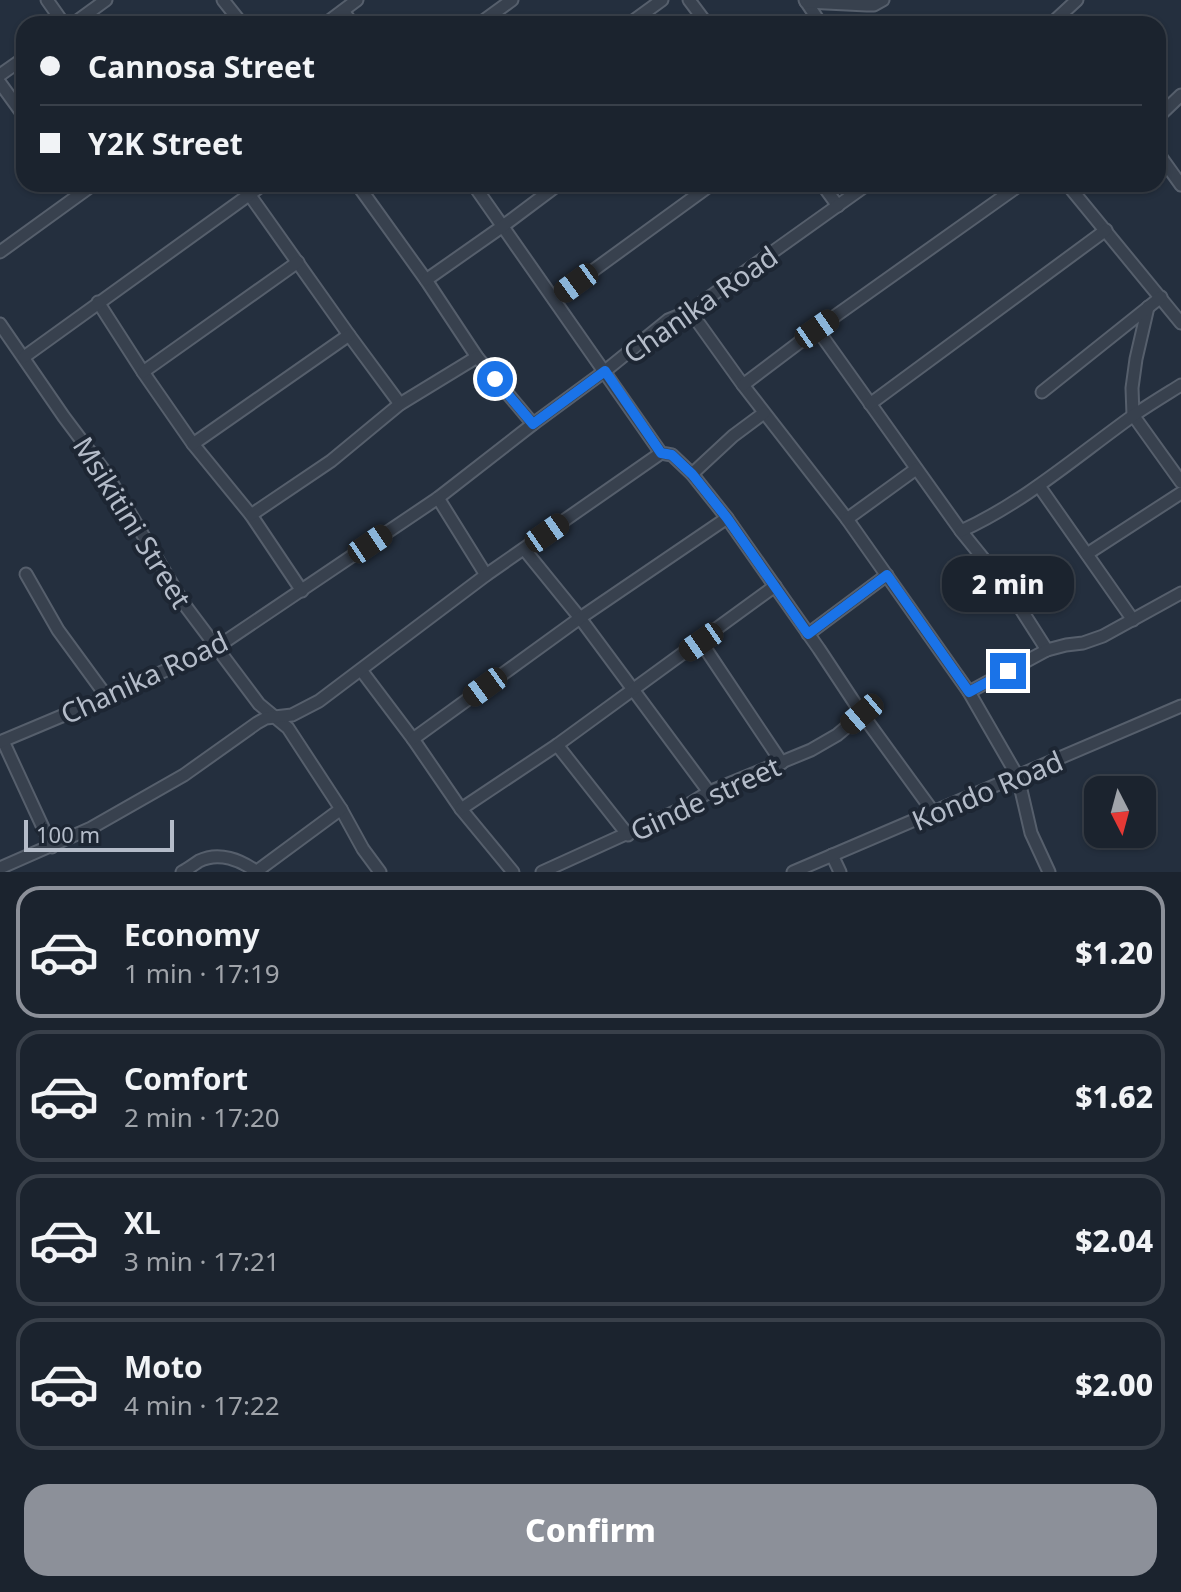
<!DOCTYPE html>
<html lang="en">
<head>
<meta charset="utf-8">
<style>
  :root { --surface:#1b232e; --page:#282f3a; --text:#f1f3f6; --muted:#a0a4aa; --line:#39404a; --accent:#8c9099 }
  body { margin:0; font-family:"Noto Sans",sans-serif; background:var(--page); color:var(--text); height:100vh; display:flex; flex-direction:column; font-size:30px; white-space:nowrap }
  * { box-sizing:border-box; margin:0 }
  p { font-size:26px; color:var(--muted) }
  .icon { flex:none; width:44px; height:44px; fill:none; stroke:currentColor; stroke-width:2; stroke-linecap:round; stroke-linejoin:round }
  .map { position:relative; height:872px; overflow:hidden }
  .details { display:flex; flex-direction:column; background:var(--surface); flex:1 }
  .details>* { flex:none }
  .banner { position:absolute; left:16px; top:16px; width:1150px; height:176px; border-radius:24px; box-shadow:0 2px 6px #0004,0 0 0 2px var(--line); display:grid; align-content:center; height:176px; padding:0 24px; background:var(--surface) }
  .needle { width:52px; rotate:174deg }
  .fabs { position:absolute; left:1084px; top:776px; display:grid; gap:16px }
  .fabs a { display:grid; place-items:center; width:72px; height:72px; border-radius:16px; background:var(--surface); box-shadow:0 2px 6px #0004,0 0 0 2px var(--line); font-size:40px }
  .scale { position:absolute; left:24px; bottom:20px; width:150px; box-sizing:border-box; padding-left:8px; border:4px solid #b4bcc9; border-top:0; font-size:22px; line-height:28px; white-space:nowrap; color:#b4bcc9; -webkit-text-stroke:6px #1d2633; paint-order:stroke }
  .end { position:absolute; width:36px; height:36px; margin:-18px; border:10px solid #1a73e8; background:#fff; box-shadow:0 0 0 4px #fff }
  .from { border-radius:50% }
  .bubble { position:absolute; height:56px; border-radius:24px; background:var(--surface); box-shadow:0 2px 6px #0004,0 0 0 2px var(--line); font-size:26px; font-weight:800; line-height:56px; text-align:center }
  .car { position:absolute; width:24px; height:48px; margin:-24px -12px; border-radius:10px; box-shadow:0 0 6px 2px #0007; background:linear-gradient(#222 24%,#8ab4d8 0 40%,#222 0 76%,#8ab4d8 0 86%,#222 0) }
  .banner b { display:flex; align-items:center; gap:28px; height:76px; font-size:30px }
  .banner b+b { border-top:2px solid var(--line) }
  .banner i { width:20px; height:20px; background:var(--text) }
  ul { padding:14px 0 0; list-style:none }
  li { display:flex; align-items:center; gap:24px; height:132px; margin:0 16px 12px; padding:0 8px; border:4px solid var(--line); border-radius:24px }
  li div { flex:1 }
  li b { display:block; font-size:30px }
  li em { font-style:normal; font-weight:800 }
  li.on { border-color:var(--accent) }
  li>.icon { width:72px; height:72px; stroke-width:1.5 }
  .action { display:flex; gap:16px; margin-top:auto; padding:16px 24px }
  .action a { flex:1; height:92px; border-radius:24px; background:var(--accent); color:#fff; font-size:32px; font-weight:800; line-height:92px; text-align:center }
  .map>svg:first-child { display:block }
  .lines { fill:none; stroke-linecap:round; stroke-linejoin:round }
  .street-casing { stroke:#565f6c; stroke-width:15 }
  .street { stroke:#38414e; stroke-width:11 }
  .route { stroke:#1a73e8; stroke-width:10 }
  .labels { text-anchor:middle; dominant-baseline:central; stroke-width:8; stroke-linejoin:round; paint-order:stroke }
  .street-label { font-size:28px; fill:#b4bcc9; stroke:#1d2633 }
</style>
</head>
<body>
<div class="map">
<svg width="1181" height="872" viewBox="0 0 1181 872">
  <rect width="100%" height="100%" fill="#242f3e"/>
  <g class="lines">
    <g class="street-casing">
      <g id="street">
        <path d="M47 0 64 24"/>
        <path d="M223 0 242 24"/>
        <path d="M689 0 707 24"/>
        <path d="M805 0 821 24"/>
        <path d="M806 2 867 5H874L883 0"/>
        <path d="M343 11 353 24"/>
        <path d="M73 24 106 0"/>
        <path d="M325 24 357 0"/>
        <path d="M479 24 512 0"/>
        <path d="M629 24 662 0"/>
        <path d="M1051 24 1077 0"/>
        <path d="M0 75 24 58"/>
        <path d="M0 83 24 116"/>
        <path d="M1158 117 1181 95"/>
        <path d="M1158 153 1181 185"/>
        <path d="M357 184 426 280 477 357 533 424"/>
        <path d="M473 184 661 453 672 455 692 474 727 518 819 649 862 714 934 813"/>
        <path d="M822 184 838 206"/>
        <path d="M1067 184 1181 323"/>
        <path d="M249 194 349 335 400 404"/>
        <path d="M0 252 94 184"/>
        <path d="M426 280 503 226 559 184"/>
        <path d="M554 299 712 184"/>
        <path d="M98 302 143 372 193 444 251 515 302 591"/>
        <path d="M1148 307 1136 359 1132 388 1133 415 1181 482"/>
        <path d="M690 311 743 385 847 519 969 692 1018 777 1031 833 1049 872"/>
        <path d="M0 324 64 417 106 473 184 604 259 704 288 728 341 809 363 849 380 872"/>
        <path d="M817 329 961 531 1008 589 1047 650"/>
        <path d="M24 357 264 184"/>
        <path d="M143 372 298 262"/>
        <path d="M743 385 817 329 1021 184"/>
        <path d="M1042 392 1161 297"/>
        <path d="M870 404 1106 230"/>
        <path d="M193 444 349 335"/>
        <path d="M692 474 733 436 764 413"/>
        <path d="M1039 486 1133 620"/>
        <path d="M438 498 486 575"/>
        <path d="M251 515 331 461 400 404 477 357"/>
        <path d="M847 519 916 469"/>
        <path d="M961 531C1025 502 1078 455 1134 415 1150 404 1165 395 1181 385"/>
        <path d="M524 549 580 618 709 792"/>
        <path d="M1087 554 1181 493"/>
        <path d="M26 574 58 630 107 697"/>
        <path d="M808 634 887 575"/>
        <path d="M701 642 782 763"/>
        <path d="M361 670 413 739 461 809 513 872"/>
        <path d="M969 692 1047 650 1066 645 1083 643 1103 636 1181 593"/>
        <path d="M413 739 580 618 727 518"/>
        <path d="M3 741 52 847"/>
        <path d="M0 742 107 697 217 647 438 498 533 424 605 371 668 320 690 311 868 184"/>
        <path d="M557 745 628 835"/>
        <path d="M461 809 557 745 775 586"/>
        <path d="M832 855 840 872"/>
        <path d="M0 868 91 828 184 775 257 723 266 718 292 715 319 701 486 575 661 453"/>
        <path d="M257 871 341 809"/>
        <path d="M182 872C188 869 193 865 199 861 219 851 241 860 257 872"/>
        <path d="M542 872 683 808 709 792 811 750 837 735 862 714"/>
        <path d="M793 872 1181 706"/>
      </g>
    </g>
    <use href="#street" class="street"/>
  </g>
  <g class="lines">
    <path class="route" d="M495 379 533 424 605 371 661 453 672 455 692 474 727 518 808 634 887 575 969 692 1008 671"/>
  </g>
  <g class="labels">
    <g class="street-label">
      <text transform="translate(700 304) rotate(-35)">Chanika Road</text>
      <text transform="translate(133 522) rotate(58)">Msikitini Street</text>
      <text transform="translate(144 677) rotate(-25)">Chanika Road</text>
      <text transform="translate(987 790) rotate(-23)">Kondo Road</text>
      <text transform="translate(705 798) rotate(-25)">Ginde street</text>
    </g>
  </g>
</svg>
<div class="fabs">
<a><svg class="needle" viewBox="-14 -14 28 28"><path d="M0-13l5 13h-10z" fill="#e53935"/><path d="M0 13l5-13h-10z" fill="#a0a4aa"/></svg></a>
</div>
<div class="scale">100 m</div>
<i class="end from" style="left:495px;top:379px"></i>
<i class="end" style="left:1008px;top:671px"></i>
<div class="bubble" style="left:942px;top:556px;width:132px">2 min</div>
<i class="car" style="left:576px;top:283px;rotate:234deg"></i>
<i class="car" style="left:817px;top:329px;rotate:55deg"></i>
<i class="car" style="left:547px;top:533px;rotate:55deg"></i>
<i class="car" style="left:370px;top:544px;rotate:56deg"></i>
<i class="car" style="left:701px;top:642px;rotate:235deg"></i>
<i class="car" style="left:485px;top:687px;rotate:234deg"></i>
<i class="car" style="left:862px;top:714px;rotate:230deg"></i>
<div class="banner">
<b><i class="from"></i>Cannosa Street</b>
<b><i></i>Y2K Street</b>
</div>
</div>
<section class="details">
<ul>
<li class="on"><svg class="icon" aria-label="car" viewBox="0 0 24 24"><path d="M5 17H2v-5l4-1 3-4h7l3 4 3 1v5h-3M9 17h6M6 11h13"/><circle cx="7" cy="17" r="2"/><circle cx="17" cy="17" r="2"/></svg><div><b>Economy</b><p>1 min · 17:19</p></div><em>$1.20</em></li>
<li><svg class="icon" aria-label="car" viewBox="0 0 24 24"><path d="M5 17H2v-5l4-1 3-4h7l3 4 3 1v5h-3M9 17h6M6 11h13"/><circle cx="7" cy="17" r="2"/><circle cx="17" cy="17" r="2"/></svg><div><b>Comfort</b><p>2 min · 17:20</p></div><em>$1.62</em></li>
<li><svg class="icon" aria-label="car" viewBox="0 0 24 24"><path d="M5 17H2v-5l4-1 3-4h7l3 4 3 1v5h-3M9 17h6M6 11h13"/><circle cx="7" cy="17" r="2"/><circle cx="17" cy="17" r="2"/></svg><div><b>XL</b><p>3 min · 17:21</p></div><em>$2.04</em></li>
<li><svg class="icon" aria-label="car" viewBox="0 0 24 24"><path d="M5 17H2v-5l4-1 3-4h7l3 4 3 1v5h-3M9 17h6M6 11h13"/><circle cx="7" cy="17" r="2"/><circle cx="17" cy="17" r="2"/></svg><div><b>Moto</b><p>4 min · 17:22</p></div><em>$2.00</em></li>
</ul>
<div class="action"><a>Confirm</a></div>
</section>
</body>
</html>
